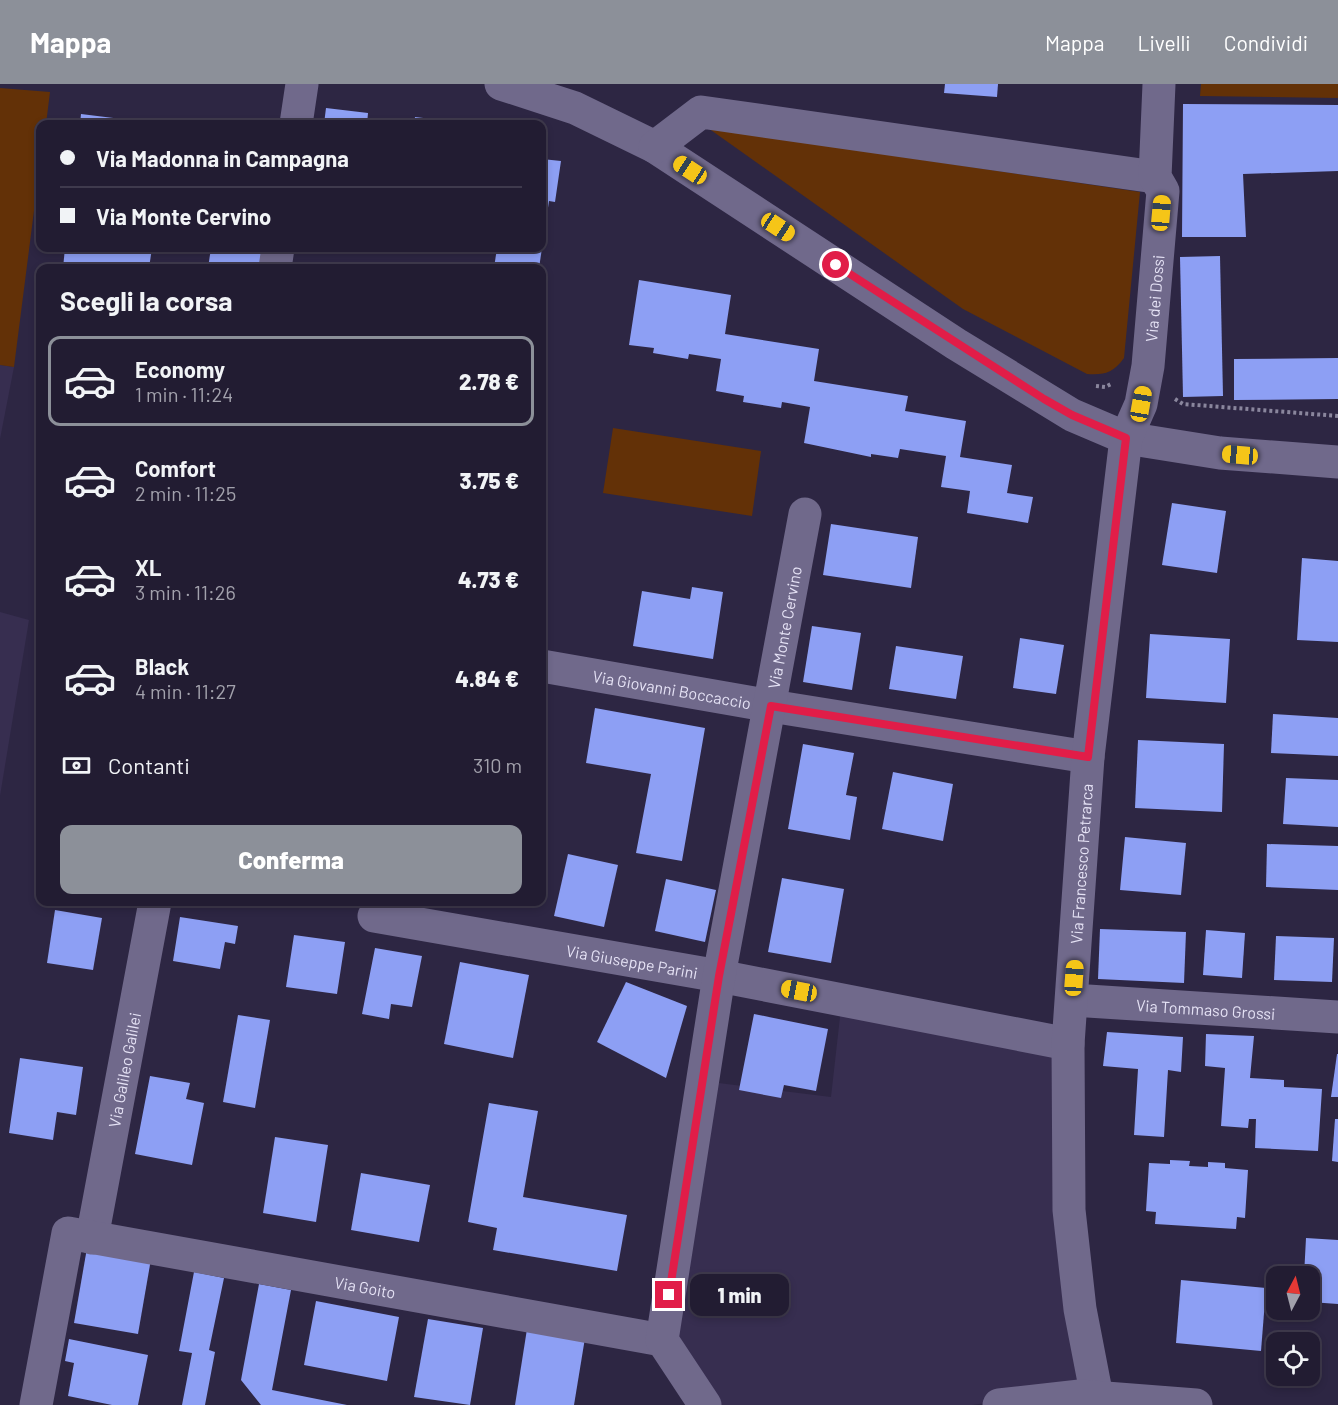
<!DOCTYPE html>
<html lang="it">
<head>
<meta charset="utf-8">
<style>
  :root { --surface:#221c32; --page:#2e293e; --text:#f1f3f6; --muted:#a2a1ac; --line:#3f3a4d; --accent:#8c9099 }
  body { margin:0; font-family:Barlow,sans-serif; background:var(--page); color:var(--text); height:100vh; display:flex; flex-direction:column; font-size:22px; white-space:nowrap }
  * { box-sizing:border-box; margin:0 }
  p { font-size:20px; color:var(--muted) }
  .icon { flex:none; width:33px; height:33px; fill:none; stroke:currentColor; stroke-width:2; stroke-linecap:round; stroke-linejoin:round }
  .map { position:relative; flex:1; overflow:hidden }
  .drawer { position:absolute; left:36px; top:180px; width:510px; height:642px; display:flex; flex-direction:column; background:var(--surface); border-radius:12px; box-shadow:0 3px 9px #0003,0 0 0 2px var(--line) }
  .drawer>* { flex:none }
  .banner { position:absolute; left:36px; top:36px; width:510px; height:132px; border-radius:12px; box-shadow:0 3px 9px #0003,0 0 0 2px var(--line); display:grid; align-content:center; height:132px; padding:0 24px; background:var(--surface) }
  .needle { width:39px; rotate:7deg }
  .fabs { position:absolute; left:1266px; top:1182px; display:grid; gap:12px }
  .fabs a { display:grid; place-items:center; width:54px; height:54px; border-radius:12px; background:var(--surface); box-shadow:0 3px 9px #0003,0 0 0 2px var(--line); font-size:30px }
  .end { position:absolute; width:27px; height:27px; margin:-14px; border:8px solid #e11d48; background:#fff; box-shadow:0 0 0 3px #fff }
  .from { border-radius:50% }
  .bubble { position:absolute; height:42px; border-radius:12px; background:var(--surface); box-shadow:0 3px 9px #0003,0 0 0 2px var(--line); font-size:20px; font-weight:800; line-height:42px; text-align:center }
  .car { position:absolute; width:18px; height:36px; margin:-18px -9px; border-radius:8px; box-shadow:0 0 4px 2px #0007; background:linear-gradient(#f5c518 24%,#345 0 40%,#f5c518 0 76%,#345 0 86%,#f5c518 0) }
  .banner b { display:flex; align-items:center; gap:21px; height:57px; font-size:22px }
  .banner b+b { border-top:2px solid var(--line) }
  .banner i { width:15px; height:15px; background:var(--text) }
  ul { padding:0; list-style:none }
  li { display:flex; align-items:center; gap:18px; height:90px; margin:0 12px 9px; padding:0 12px; border:3px solid transparent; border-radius:12px }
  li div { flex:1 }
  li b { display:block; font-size:22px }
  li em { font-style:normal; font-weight:800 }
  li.current { border-color:var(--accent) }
  li>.icon { width:54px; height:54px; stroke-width:1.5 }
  h2 { padding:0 24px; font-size:27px; line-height:72px }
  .pay { display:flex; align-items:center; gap:15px; height:66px; padding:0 24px; font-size:22px }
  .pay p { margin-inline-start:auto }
  .primary-button { display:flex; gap:12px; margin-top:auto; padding:12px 24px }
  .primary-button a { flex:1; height:69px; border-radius:12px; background:var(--accent); color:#fff; font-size:24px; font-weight:800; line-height:69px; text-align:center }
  header { display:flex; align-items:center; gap:36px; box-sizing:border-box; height:84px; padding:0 30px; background:var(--accent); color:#fff }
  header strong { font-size:28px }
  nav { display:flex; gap:33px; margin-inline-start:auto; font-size:21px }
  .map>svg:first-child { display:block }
  .built { fill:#372e50 }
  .green { fill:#633107 }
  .building { fill:#8d9ff4 }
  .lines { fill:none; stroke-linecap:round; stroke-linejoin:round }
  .path { stroke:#8a869d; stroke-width:4; stroke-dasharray:3 3; stroke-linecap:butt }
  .minor { stroke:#70698b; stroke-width:33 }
  .route { stroke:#e11d48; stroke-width:8 }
  .labels { text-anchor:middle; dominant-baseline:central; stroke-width:6; stroke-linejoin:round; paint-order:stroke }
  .street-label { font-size:16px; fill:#e5e2f5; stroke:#231c38 }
</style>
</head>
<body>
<header>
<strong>Mappa</strong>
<nav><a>Mappa</a><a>Livelli</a><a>Condividi</a></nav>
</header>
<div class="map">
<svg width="1338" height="1321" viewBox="0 0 1338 1321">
  <rect width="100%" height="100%" fill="#2d2643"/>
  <g class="built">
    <path d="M0 281 14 283 0 355Z"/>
    <path d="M0 528 29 536 0 712Z"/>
    <path d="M841 924 1058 967 1085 1305 972 1321H720L671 1248 711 998 831 1013Z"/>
  </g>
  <g class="green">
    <path d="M1201 0H1338V14L1200 12Z"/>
    <path d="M0 4 50 8 46 40H40V80L14 283 0 281Z"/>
    <path d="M708 44 1140 108 1124 274C1113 289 1105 291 1087 290L963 225Z"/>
    <path d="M613 344 761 367 752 432 603 409Z"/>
  </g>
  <g class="building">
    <path d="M945 0H998L997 13 944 9Z"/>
    <path d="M1183 20 1338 21V87L1243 90 1246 153H1182Z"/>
    <path d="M326 24 368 29 367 40H324Z"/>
    <path d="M81 30 154 39V40H80Z"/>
    <path d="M415 33 465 39V40H414Z"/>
    <path d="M542 75 561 77 555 118 549 117 543 158Z"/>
    <path d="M65 164H152L149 184H63Z"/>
    <path d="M211 164H263L260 184H208Z"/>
    <path d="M497 164H542L539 184H494Z"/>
    <path d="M1220 172 1223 312 1183 313 1180 173Z"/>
    <path d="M639 196 731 211 725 250 819 265 814 297 908 312 905 327 966 337 960 373 1012 381 1007 409 1033 413 1028 439 967 429 970 407 941 403 946 372 900 365 898 374 871 370V373L804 359 810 323 782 318 781 324 743 318 744 312 716 307 721 275 689 270 688 275 653 269 654 264 629 261Z"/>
    <path d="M1338 274V315L1234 316V275Z"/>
    <path d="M1172 419 1226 427 1217 489 1162 481Z"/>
    <path d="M831 440 918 453 911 504 823 491Z"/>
    <path d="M1302 474 1338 477V558L1297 556Z"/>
    <path d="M692 503 723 508 713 575 633 562 642 507 690 515Z"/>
    <path d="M812 542 861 549 852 606 803 598Z"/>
    <path d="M1150 550 1230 555 1226 619 1146 614Z"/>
    <path d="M1020 554 1064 561 1056 610 1013 604Z"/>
    <path d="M896 562 963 572 956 615 889 605Z"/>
    <path d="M595 624 705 644 682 777 636 769 651 690 586 679Z"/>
    <path d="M1273 630 1338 634V672L1271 669Z"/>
    <path d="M1138 656 1224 660 1222 728 1135 724Z"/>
    <path d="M803 660 854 669 846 711 857 713 850 756 788 745Z"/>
    <path d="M893 688 953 700 943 757 882 745Z"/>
    <path d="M1286 694 1338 696V743L1283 740Z"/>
    <path d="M1125 753 1186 759 1181 811 1120 806Z"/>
    <path d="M1267 760 1338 762V806L1266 803Z"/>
    <path d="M568 770 618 781 604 843 554 832Z"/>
    <path d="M782 794 844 805 831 879 768 868Z"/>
    <path d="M666 795 716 806 705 858 655 847Z"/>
    <path d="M55 826 102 834 93 886 47 879Z"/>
    <path d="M180 833 238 842 235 860 225 858 220 885 173 877Z"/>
    <path d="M1100 845 1186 848 1184 899 1098 895Z"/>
    <path d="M1206 846 1245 849 1242 894 1203 891Z"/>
    <path d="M294 851 345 858 337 910 286 903Z"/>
    <path d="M1276 852 1334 854 1332 898 1274 896Z"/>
    <path d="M375 864 422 872 412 923 391 920 389 935 362 930Z"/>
    <path d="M460 878 529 891 513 974 444 960Z"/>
    <path d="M626 898 687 922 666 994 597 958Z"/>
    <path d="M754 930 828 945 816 1007 784 1001 781 1014 739 1006Z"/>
    <path d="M238 931 270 936 255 1024 223 1018Z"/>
    <path d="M1107 948 1183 953 1181 988 1168 986 1164 1053 1134 1051 1138 985 1103 982Z"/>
    <path d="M1206 950 1254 952 1250 994 1284 996V1003L1322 1005 1318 1067 1255 1064 1256 1035H1249L1248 1044 1221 1042 1225 984 1205 982Z"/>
    <path d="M1337 970H1338V1013H1331Z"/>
    <path d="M20 974 83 983 76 1031 57 1028 53 1056 9 1049Z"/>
    <path d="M150 992 190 999 186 1015 204 1019 192 1081 135 1070Z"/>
    <path d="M489 1019 538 1027 523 1113 627 1131 617 1187 493 1166 497 1144 468 1138Z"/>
    <path d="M1335 1035H1338V1078L1332 1077Z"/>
    <path d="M275 1053 328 1061 316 1138 263 1129Z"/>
    <path d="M1170 1076 1190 1077 1189 1082 1208 1083V1078L1225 1079V1084L1248 1086 1245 1134 1237 1133 1236 1145 1155 1140 1156 1128 1146 1127 1149 1079 1170 1080Z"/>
    <path d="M361 1089 430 1101 419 1158 351 1146Z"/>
    <path d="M1306 1154 1338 1156V1220L1310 1218V1192H1304Z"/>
    <path d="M87 1164 151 1175 138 1250 74 1239Z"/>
    <path d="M194 1188 224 1194 209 1266 215 1268 205 1321H182L192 1269 179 1267Z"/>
    <path d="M1181 1196 1266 1204 1261 1267 1176 1259Z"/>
    <path d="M259 1200 291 1206 272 1306 347 1321H261L241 1296Z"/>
    <path d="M316 1217 399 1233 387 1297 304 1281Z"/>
    <path d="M428 1235 483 1244 470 1321 414 1313Z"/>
    <path d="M527 1245 585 1254 574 1321H515Z"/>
    <path d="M69 1255 148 1271 138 1321H112L68 1312 74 1279 65 1277Z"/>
  </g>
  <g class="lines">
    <g class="path">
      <path d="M1096 302 1105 303 1111 300"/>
      <path d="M1175 315 1183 320 1338 332"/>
    </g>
    <g class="minor">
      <path d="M501 0 575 24 655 63 956 260 1072 331 1126 354 1220 369 1338 378"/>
      <path d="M296 40 302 0"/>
      <path d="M655 63 701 28 1155 93"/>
      <path d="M275 184 278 164"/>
      <path id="s1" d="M542 582 771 622 1088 673"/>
      <path id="s2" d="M374 832 719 892 1068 960"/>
      <path id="s3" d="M1072 916 1338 933"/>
      <path id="s4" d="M92 1154 155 818"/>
      <path id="s5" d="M1097 1313 1080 1225 1069 1126 1068 960 1088 673 1126 354 1141 320 1148 282 1163 107 1155 93 1159 0"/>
      <path id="s6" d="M36 1321 68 1149 662 1256"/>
      <path id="s7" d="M705 1321 662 1256 719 892 805 430"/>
      <path d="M999 1321 1080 1312 1196 1321"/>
    </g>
  </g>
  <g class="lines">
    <path class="route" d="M669 1211 719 892 771 622 1088 673 1126 354 1072 331 1044 315 836 181"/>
  </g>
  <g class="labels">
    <g class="street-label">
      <text stroke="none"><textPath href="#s5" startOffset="1108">Via dei Dossi</textPath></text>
      <text stroke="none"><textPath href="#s7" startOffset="801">Via Monte Cervino</textPath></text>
      <text stroke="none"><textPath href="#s1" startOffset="132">Via Giovanni Boccaccio</textPath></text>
      <text stroke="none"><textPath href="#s5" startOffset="536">Via Francesco Petrarca</textPath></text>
      <text stroke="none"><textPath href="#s2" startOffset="262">Via Giuseppe Parini</textPath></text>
      <text stroke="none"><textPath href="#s3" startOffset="134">Via Tommaso Grossi</textPath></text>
      <text stroke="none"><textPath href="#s4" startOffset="171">Via Galileo Galilei</textPath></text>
      <text stroke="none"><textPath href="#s6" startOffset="477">Via Goito</textPath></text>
    </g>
  </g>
</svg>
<div class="fabs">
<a><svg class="needle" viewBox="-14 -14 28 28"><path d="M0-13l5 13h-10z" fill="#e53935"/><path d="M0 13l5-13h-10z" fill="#a2a1ac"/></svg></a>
<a><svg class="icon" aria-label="locate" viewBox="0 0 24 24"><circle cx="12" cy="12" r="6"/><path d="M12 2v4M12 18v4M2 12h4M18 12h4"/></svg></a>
</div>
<i class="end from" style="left:836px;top:181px"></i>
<i class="end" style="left:669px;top:1211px"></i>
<div class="bubble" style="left:690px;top:1190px;width:99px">1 min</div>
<i class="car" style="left:690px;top:86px;rotate:303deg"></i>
<i class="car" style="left:1161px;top:129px;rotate:5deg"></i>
<i class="car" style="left:778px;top:143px;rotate:123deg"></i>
<i class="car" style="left:1141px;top:320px;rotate:10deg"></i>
<i class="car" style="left:1240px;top:371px;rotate:275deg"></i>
<i class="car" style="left:1074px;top:894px;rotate:4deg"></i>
<i class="car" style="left:799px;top:907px;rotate:281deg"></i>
<div class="banner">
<b><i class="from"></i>Via Madonna in Campagna</b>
<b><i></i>Via Monte Cervino</b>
</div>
<section class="drawer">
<h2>Scegli la corsa</h2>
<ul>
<li class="current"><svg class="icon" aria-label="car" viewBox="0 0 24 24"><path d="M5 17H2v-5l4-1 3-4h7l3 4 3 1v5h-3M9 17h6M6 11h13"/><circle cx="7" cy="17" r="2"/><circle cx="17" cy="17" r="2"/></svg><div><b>Economy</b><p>1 min · 11:24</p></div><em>2.78 €</em></li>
<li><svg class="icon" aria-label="car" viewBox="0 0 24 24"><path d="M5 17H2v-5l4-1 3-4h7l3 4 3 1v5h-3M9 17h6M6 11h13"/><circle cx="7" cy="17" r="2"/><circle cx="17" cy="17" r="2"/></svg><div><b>Comfort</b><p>2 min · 11:25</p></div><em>3.75 €</em></li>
<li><svg class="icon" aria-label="car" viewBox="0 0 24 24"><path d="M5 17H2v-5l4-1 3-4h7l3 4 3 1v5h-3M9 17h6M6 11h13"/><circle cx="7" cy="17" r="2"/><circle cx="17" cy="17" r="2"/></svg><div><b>XL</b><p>3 min · 11:26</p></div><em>4.73 €</em></li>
<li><svg class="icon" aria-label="car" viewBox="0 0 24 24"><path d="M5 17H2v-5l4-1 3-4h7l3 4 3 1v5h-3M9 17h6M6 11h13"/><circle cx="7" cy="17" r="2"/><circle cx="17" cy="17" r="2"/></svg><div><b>Black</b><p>4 min · 11:27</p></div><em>4.84 €</em></li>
</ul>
<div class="pay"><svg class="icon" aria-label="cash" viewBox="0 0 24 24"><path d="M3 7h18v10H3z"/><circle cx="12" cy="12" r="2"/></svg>Contanti<p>310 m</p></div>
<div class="primary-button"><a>Conferma</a></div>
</section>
</div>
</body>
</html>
